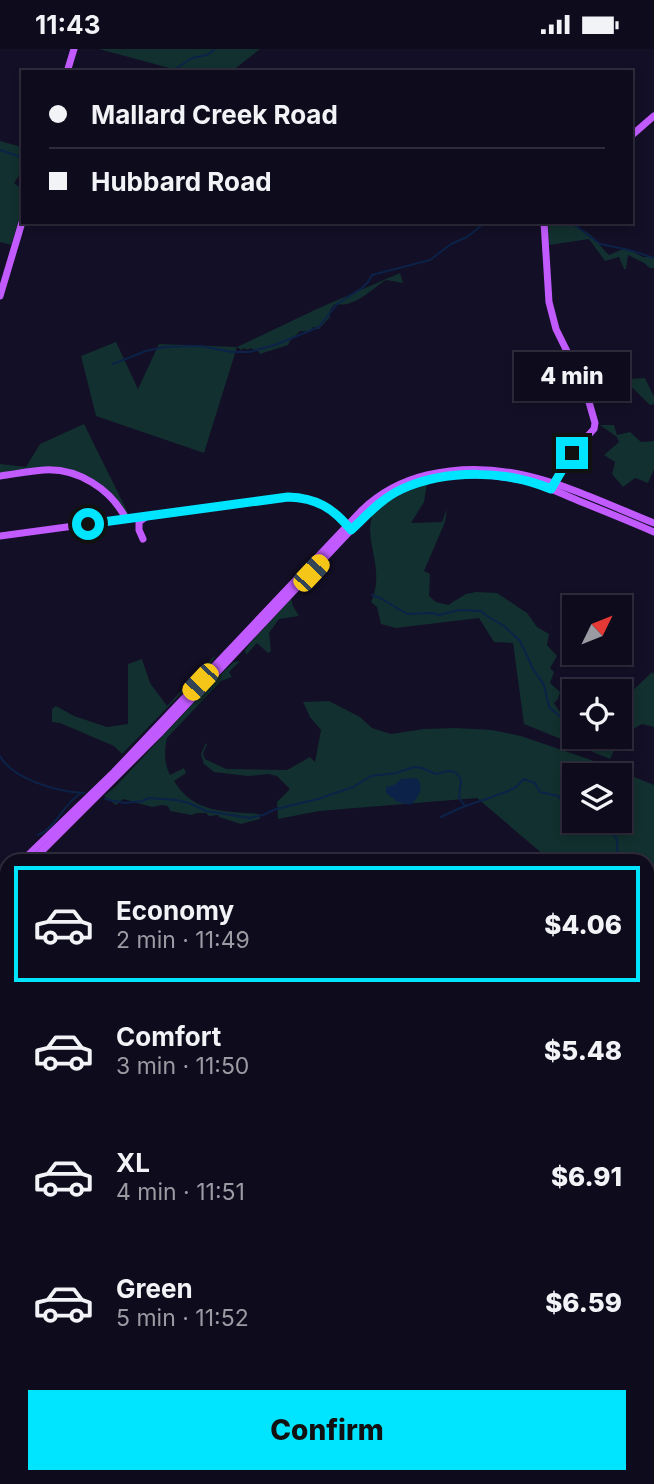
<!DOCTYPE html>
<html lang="en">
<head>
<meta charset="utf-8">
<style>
  :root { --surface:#0e0b1c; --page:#171425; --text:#f1f3f6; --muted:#9b9ba3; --line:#2e2b3b; --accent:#00e5ff }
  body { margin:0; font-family:Inter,sans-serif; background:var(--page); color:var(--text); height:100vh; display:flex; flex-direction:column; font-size:26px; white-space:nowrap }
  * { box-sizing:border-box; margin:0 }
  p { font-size:23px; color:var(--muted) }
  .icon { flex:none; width:38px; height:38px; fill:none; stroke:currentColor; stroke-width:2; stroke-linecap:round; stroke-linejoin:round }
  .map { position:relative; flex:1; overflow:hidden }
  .side { position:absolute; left:0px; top:805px; width:654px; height:630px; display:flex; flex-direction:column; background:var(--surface); border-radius:21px 21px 0 0; box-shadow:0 4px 10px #0003,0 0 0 2px var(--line) }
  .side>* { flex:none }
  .hud { position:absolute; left:21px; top:21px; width:612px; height:154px; border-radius:0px; box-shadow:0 4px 10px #0003,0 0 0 2px var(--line); display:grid; align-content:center; height:154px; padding:0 28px; background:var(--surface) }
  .needle { width:46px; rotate:47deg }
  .tools { position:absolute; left:562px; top:546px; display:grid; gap:14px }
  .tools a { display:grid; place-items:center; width:70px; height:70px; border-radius:0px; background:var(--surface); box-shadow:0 4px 10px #0003,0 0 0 2px var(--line); font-size:35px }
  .end { position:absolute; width:32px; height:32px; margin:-16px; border:9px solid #00e5ff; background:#111; box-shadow:0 0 0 4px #111 }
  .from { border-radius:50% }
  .bubble { position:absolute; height:49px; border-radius:0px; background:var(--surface); box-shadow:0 4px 10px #0003,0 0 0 2px var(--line); font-size:23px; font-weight:800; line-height:49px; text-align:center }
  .car { position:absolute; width:21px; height:42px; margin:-21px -10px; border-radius:9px; box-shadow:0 0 5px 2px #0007; background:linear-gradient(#f5c518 24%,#345 0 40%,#f5c518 0 76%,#345 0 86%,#f5c518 0) }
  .hud b { display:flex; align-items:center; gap:24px; height:66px; font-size:26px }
  .hud b+b { border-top:2px solid var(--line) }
  .hud i { width:18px; height:18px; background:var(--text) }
  ul { padding:12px 0 0; list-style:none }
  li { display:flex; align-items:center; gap:21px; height:116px; margin:0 14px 10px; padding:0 14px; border:4px solid transparent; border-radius:0px }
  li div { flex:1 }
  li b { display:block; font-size:26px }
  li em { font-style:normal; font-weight:800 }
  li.active { border-color:var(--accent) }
  li>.icon { width:63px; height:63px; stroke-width:1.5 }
  .cta { display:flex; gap:14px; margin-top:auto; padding:14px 28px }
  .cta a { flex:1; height:80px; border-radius:0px; background:var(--accent); color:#111; font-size:28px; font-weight:800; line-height:80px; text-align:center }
  .status { display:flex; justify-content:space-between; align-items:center; height:49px; padding:0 35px; background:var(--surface); direction:ltr }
  .status svg { height:19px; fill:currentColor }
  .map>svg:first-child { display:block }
  .green { fill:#12302f; fill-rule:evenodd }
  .water { fill:#0c2248 }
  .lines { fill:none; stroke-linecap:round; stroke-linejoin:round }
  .stream { stroke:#0c2248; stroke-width:2 }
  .minor { stroke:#3d3a85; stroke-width:4.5 }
  .major { stroke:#c25bff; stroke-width:7 }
  .route { stroke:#00e5ff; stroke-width:9 }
</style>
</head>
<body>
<div class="status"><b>11:43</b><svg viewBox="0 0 49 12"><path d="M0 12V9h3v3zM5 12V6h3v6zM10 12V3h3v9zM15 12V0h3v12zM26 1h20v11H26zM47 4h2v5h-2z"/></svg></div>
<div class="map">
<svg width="654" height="1435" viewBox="0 0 654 1435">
  <rect width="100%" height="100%" fill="#130f26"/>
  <g class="green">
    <path d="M99 0H260L231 23H184Z"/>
    <path d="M0 92 22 98 19 107 23 111V127L20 125 14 134 23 141V157L11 196 0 193Z"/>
    <path d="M548 173C562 173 576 176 588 184 596 189 601 199 609 206L625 199 643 208H654V219H650L644 214 628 206 626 220H624L619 208 605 212 589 190 549 196Z"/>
    <path d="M400 224 403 234 386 231C370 241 355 259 335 255L330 261V268L319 280 313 278 310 282H300L290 292 288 296 260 305 258 302 250 299 248 301 244 299 241 301 237 298 204 404 96 367 81 307 116 293 138 340 159 295 237 298 319 259Z"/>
    <path d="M613 313 619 321 629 330 645 329 654 348V355L650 356C634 341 620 322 596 324L594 317Z"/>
    <path d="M84 375 129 466H126L112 448 71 421 0 424V415L26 418 40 395Z"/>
    <path d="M600 376H614L617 386 630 383 641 393 654 392V420L648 434 635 429 623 438 612 425 615 413 604 406 619 393 617 388Z"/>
    <path d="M427 435 424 453 411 474 442 473 447 459 445 473 424 522 430 525 429 547 436 553 448 556 466 545 476 543 497 544 527 564 537 578 549 585 547 596 557 607 550 619 554 623 550 634 560 643 558 650 554 654C559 662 564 670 574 666V688H620V654L652 623 654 625V678L642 675 621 687 610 710 524 675 513 594 494 593 479 569 396 579 381 575 377 558 371 553C383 526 371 506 370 480 370 474 372 468 373 463L399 446Z"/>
    <path d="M291 550 293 557 299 567 279 570 269 584 271 602 268 604 257 594 246 606 245 601 251 593Z"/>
    <path d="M215 606 212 613 122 705 114 697 60 674 52 673V660L56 657 74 667 107 678 128 675V615L142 610 150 634 167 657Z"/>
    <path d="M240 612 229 623 232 628 221 632 167 689C164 702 164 714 170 726L184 719 186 724 174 732C194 765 226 762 259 765L260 770 241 775 219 768 218 766 209 767 206 764H197L192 766 170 762 168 757 162 756 152 758 123 750 116 756 104 747 116 737 217 629 234 613Z"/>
    <path d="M329 652 360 668 372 679 391 685 424 680 455 679 492 681 521 687 594 712 654 736V899L648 893V812H551L477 749 319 762 278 770 277 753 290 740 277 727 268 725 248 727 214 723 204 715 201 705 206 694 207 695 203 705 205 710 226 720 287 721 310 708 315 713 321 681 310 668 303 653ZM574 726H620V772H574Z"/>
    <path d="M648 1302 652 1306 654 1310V1435H347L345 1428H648Z"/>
  </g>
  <path class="water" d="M417 729C425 738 418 750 410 756L398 753 386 744V738L394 736 401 730Z"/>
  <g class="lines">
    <g class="stream">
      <path d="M171 23 192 9 207 6 215 0"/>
      <path d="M0 101 23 109"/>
      <path d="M571 173 600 195 629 201 654 209"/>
      <path d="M113 315 146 302 165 298 200 297 232 303H249L275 296 319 278 337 255 362 239 368 233 372 226 430 211 451 195 467 188 486 173"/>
      <path d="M372 546 382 550 407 565 433 564 439 566 459 561 481 562 487 567 504 577 520 592 533 620 544 636 549 658 562 669 574 687"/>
      <path d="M575 689 586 701"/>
      <path d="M0 707C13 731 59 743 84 744"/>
      <path d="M591 720 596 726"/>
      <path d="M105 750 125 754 142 752 149 749 176 751 189 754 206 762 250 769 263 766 276 760 318 750 353 738 371 727 396 724 414 718 422 719 436 725 449 722 455 723 459 727 461 732 459 749 465 757"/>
      <path d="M441 768 460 759 506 743 516 738 524 730 535 734 540 743 558 747 574 765"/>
      <path d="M581 772 588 780H603L610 782"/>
      <path d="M612 772 613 783 617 791 618 812"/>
      <path d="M38 786C55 780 63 755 81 744"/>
      <path d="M648 826 654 829"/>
      <path d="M648 969 651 967 654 970"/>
      <path d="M648 1026 654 1023"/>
      <path d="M0 1053 1 1057"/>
      <path d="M4 1064 7 1071"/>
      <path d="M252 1428 255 1435"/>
      <path d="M582 1428 586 1435"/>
      <path d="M592 1435C603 1432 614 1434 626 1433 637 1432 643 1428 654 1430"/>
    </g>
    <g class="minor">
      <path d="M648 1191 654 1190"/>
      <path d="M0 1282 7 1280"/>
      <path d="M0 1332 7 1350"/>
      <path d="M41 1428 45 1435"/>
    </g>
    <g class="major">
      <path d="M67 23 74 0"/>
      <path d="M632 86 654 67"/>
      <path d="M544 173 549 253 556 280 585 339 595 374 594 380 571 405 553 436"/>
      <path d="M0 247 23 170"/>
      <path d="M0 427C15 425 30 422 44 421 78 419 111 440 126 470"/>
      <path d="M0 487 288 448C315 449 329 457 348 477"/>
      <path d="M143 490 139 481V473L146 468"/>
      <path d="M22 812 114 723 362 461C381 443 402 432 427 426 511 406 579 444 654 474"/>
      <path d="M32 812 159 685 351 481C366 466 382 450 401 441 442 421 491 423 534 434 549 438 564 446 579 452 604 462 629 472 654 483"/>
      <path d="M0 834 7 827"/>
      <path d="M0 844 7 837"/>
      <path d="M0 886 7 895"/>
      <path d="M0 895 7 903"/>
      <path d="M336 1428 339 1435"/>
    </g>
  </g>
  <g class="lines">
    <path class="route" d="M88 475 288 448C317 449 333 459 351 481 367 466 382 449 402 440 447 420 506 421 551 440L572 404"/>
  </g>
</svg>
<div class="tools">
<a><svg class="needle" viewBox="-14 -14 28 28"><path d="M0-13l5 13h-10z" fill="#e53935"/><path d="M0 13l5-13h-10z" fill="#9b9ba3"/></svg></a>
<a><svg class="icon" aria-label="locate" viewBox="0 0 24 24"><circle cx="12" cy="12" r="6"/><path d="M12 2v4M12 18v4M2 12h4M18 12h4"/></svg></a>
<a><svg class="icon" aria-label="layers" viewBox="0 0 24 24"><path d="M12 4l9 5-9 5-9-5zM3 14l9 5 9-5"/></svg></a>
</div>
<i class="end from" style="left:88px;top:475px"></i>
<i class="end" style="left:572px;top:404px"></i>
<div class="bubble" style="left:514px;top:303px;width:116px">4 min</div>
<i class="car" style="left:311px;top:524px;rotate:43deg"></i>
<i class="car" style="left:200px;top:633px;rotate:223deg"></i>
<div class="hud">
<b><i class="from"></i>Mallard Creek Road</b>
<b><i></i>Hubbard Road</b>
</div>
<section class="side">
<ul>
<li class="active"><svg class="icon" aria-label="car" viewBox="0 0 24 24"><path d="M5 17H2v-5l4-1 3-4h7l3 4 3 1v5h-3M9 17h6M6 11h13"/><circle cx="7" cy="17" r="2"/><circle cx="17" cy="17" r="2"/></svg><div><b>Economy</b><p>2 min · 11:49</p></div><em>$4.06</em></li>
<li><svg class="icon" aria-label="car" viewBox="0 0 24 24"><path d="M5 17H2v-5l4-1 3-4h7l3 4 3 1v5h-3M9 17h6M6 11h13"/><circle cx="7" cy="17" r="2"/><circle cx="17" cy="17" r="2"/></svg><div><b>Comfort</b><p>3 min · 11:50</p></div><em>$5.48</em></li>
<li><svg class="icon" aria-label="car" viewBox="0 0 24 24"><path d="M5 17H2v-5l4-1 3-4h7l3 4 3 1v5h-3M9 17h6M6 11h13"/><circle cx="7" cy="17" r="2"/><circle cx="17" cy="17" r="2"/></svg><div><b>XL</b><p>4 min · 11:51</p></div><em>$6.91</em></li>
<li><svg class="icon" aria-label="car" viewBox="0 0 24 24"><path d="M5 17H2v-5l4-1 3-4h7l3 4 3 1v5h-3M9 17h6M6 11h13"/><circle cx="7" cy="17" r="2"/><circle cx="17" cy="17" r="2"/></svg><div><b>Green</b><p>5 min · 11:52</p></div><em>$6.59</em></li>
</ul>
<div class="cta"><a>Confirm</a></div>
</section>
</div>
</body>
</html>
